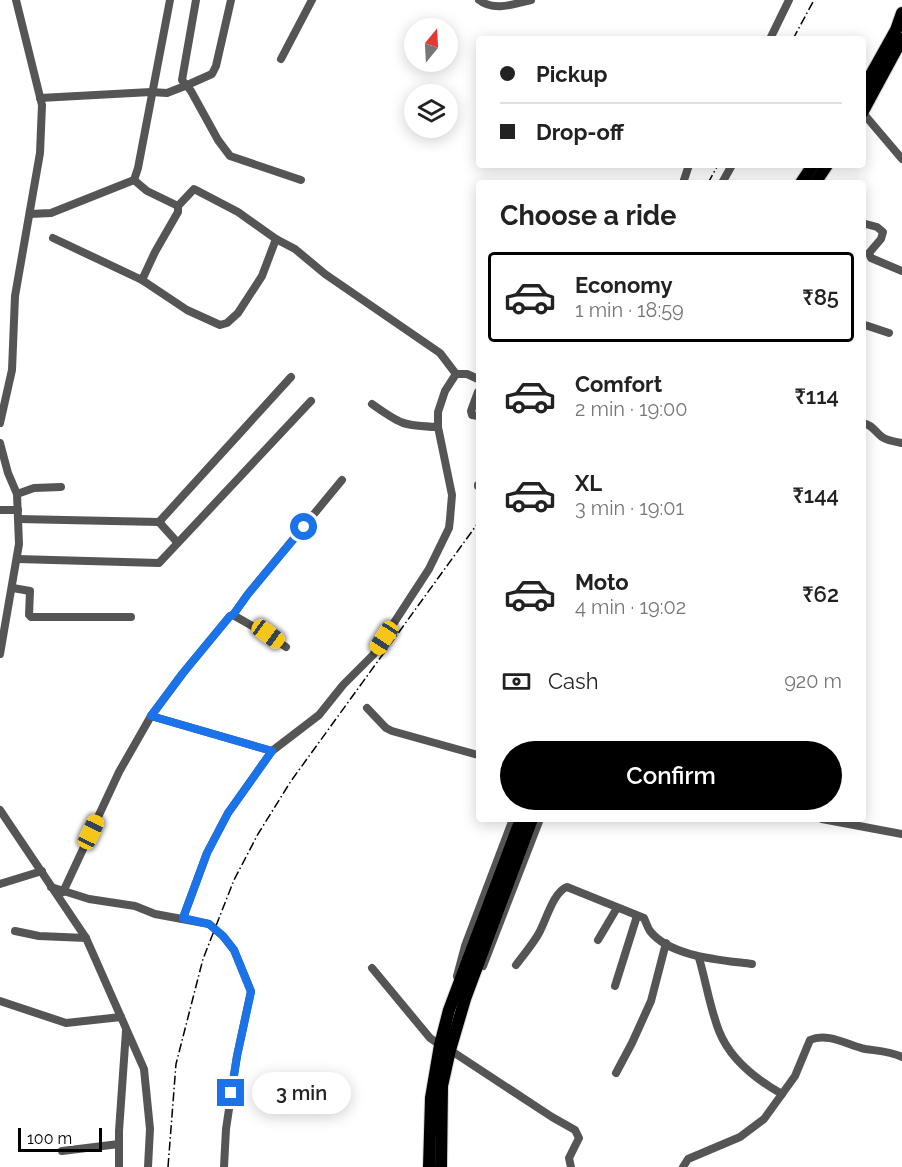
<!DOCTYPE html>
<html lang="en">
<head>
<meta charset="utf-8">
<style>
  :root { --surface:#fff; --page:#f6f6f6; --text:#222; --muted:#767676; --line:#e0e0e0; --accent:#000 }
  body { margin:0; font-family:Raleway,sans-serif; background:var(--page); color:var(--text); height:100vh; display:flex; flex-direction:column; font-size:22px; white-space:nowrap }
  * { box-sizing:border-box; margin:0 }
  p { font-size:20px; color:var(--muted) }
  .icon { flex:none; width:33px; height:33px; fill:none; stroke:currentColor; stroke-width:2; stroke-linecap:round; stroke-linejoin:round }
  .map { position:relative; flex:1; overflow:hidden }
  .side { position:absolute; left:476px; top:180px; width:390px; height:642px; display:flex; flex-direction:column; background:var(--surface); border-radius:6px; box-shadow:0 3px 15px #0003 }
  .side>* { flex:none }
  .banner { position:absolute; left:476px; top:36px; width:390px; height:132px; border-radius:6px; box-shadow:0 3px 15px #0003; display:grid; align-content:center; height:132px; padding:0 24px; background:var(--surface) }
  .needle { width:39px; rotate:18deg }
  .tools { position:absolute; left:404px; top:18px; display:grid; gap:12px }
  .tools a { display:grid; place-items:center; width:54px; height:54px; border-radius:50%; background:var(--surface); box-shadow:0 3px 15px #0003; font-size:30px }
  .scale { position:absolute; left:18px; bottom:15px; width:84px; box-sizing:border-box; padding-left:6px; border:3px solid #000; border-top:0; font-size:16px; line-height:21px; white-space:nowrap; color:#000; -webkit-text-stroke:4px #fff; paint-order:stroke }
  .end { position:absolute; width:27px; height:27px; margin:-14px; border:8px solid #1a73e8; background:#fff; box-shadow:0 0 0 3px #fff }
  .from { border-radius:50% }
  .bubble { position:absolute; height:42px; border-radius:21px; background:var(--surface); box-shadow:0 3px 15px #0003; font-size:20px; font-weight:600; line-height:42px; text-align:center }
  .car { position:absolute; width:18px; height:36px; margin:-18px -9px; border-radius:8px; box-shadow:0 0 4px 2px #0007; background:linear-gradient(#f5c518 24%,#345 0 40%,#f5c518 0 76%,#345 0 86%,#f5c518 0) }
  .banner b { display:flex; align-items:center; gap:21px; height:57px; font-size:22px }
  .banner b+b { border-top:2px solid var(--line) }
  .banner i { width:15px; height:15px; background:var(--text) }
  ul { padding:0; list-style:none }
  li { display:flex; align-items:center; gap:18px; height:90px; margin:0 12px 9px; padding:0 12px; border:3px solid transparent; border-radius:6px }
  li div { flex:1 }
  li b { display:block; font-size:22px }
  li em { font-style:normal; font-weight:600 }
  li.current { border-color:var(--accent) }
  li>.icon { width:54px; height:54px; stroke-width:1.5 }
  h2 { padding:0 24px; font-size:27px; line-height:72px }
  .pay { display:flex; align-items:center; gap:15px; height:66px; padding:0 24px; font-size:22px }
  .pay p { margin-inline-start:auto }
  .action { display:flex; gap:12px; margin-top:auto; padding:12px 24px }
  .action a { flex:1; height:69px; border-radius:36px; background:var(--accent); color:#fff; font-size:24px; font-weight:600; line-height:69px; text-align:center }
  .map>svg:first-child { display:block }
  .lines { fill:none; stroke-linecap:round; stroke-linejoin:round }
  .highway-casing { stroke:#dbdbdb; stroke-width:14 }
  .minor { stroke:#555; stroke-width:8 }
  .highway { stroke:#000; stroke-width:12 }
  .rail { stroke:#000; stroke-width:1.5; stroke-dasharray:9 3 1.5 3; stroke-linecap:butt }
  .route { stroke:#1a73e8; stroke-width:8 }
</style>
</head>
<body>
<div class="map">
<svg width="902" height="1167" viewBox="0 0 902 1167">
  <rect width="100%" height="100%" fill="#fff"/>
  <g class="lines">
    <g class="highway-casing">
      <g id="highway">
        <path d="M862 91 896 30 902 13"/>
        <path d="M862 113 902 39"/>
        <path d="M801 183 813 165"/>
        <path d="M815 183 827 165"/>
        <path d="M429 1167 431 1098 440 1045 449 1010 521 819"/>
        <path d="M441 1167 442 1086 450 1050 465 999 532 819"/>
      </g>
    </g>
    <g class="minor">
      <path d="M196 0 182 80 191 91 218 140 230 156 301 180"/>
      <path d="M479 0C494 12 514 4 531 0"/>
      <path d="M770 39 789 0"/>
      <path d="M281 59 312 0"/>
      <path d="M40 98 151 92 167 93 185 86 212 74 216 66 231 0"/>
      <path d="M863 113 902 159"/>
      <path d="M134 180 147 191 178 206V212L155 252 142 280"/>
      <path d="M683 183 689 165"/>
      <path d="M722 183 732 165"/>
      <path d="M178 206 194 189 238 212 276 239 295 249 325 274 440 353 456 374"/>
      <path d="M30 214 51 213 134 180 138 168 170 0"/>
      <path d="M862 223 877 227 883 232 881 239 869 253 871 258 902 271"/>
      <path d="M53 238 142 280 187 310 220 325 227 323 238 313 262 276 276 239"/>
      <path d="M862 324 889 333"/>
      <path d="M456 374H467L478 379"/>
      <path d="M478 392 471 411 472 415 478 416"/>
      <path d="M372 404C400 424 403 426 438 427"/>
      <path d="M0 423 12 370 15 296 40 153 42 105 16 0"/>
      <path d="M862 423C873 425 874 431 882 437 888 441 896 442 902 443"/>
      <path d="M0 443 8 473 17 494 19 544 0 654"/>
      <path d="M478 486V485"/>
      <path d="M17 494 34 488 61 487"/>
      <path d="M0 510H18"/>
      <path d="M18 519 159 522 177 542"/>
      <path d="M159 522 291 377"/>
      <path d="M17 559 159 563 311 401"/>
      <path d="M13 588 30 591 29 615 31 617H131"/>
      <path d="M233 615 268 635 286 647"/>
      <path d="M367 708 386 728 392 731 478 755"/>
      <path d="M151 716 272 751"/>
      <path d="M0 810 86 938 144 1069 150 1129 148 1167"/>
      <path d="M822 819 902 834"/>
      <path d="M0 884 42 871"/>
      <path d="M51 887 89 899 135 906 155 914 209 924 223 936 234 950 251 991 237 1056 226 1129 224 1167"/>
      <path d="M63 892 119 772 151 716 183 673 230 616 233 615 248 594 342 480"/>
      <path d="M183 918 207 853 228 813 272 751 319 715 343 685 373 655 429 569 449 528 450 519 452 495 438 427V412L445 391 456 374"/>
      <path d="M15 931 39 936 86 938"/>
      <path d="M598 940 617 908"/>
      <path d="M699 958C706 982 710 1008 719 1031 730 1059 757 1080 782 1094"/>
      <path d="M516 965C524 954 533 944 539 933 546 921 553 892 567 887L644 918C646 922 647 927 650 931 670 957 722 960 752 964"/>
      <path d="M483 966 540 819"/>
      <path d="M372 968 430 1038 440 1045"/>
      <path d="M457 976 465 946 513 819"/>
      <path d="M615 986 637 916"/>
      <path d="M0 1001 66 1023 121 1017"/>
      <path d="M450 1050 552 1117 575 1130 579 1138 569 1158 571 1167"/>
      <path d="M616 1073 632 1043 651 1001 666 943"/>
      <path d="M62 1151 119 1144"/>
      <path d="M119 1167V1131L126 1031"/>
      <path d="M683 1167 688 1159 740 1137 764 1119 795 1076 810 1040C827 1032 848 1045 865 1049 879 1051 890 1051 902 1057"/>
    </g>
    <use href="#highway" class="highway"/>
    <g class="rail">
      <path d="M793 39 814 0"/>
      <path d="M708 183 718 165"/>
      <path d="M168 1167 176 1064 203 959 234 880 258 834 291 781 478 523"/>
    </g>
  </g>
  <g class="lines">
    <path class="route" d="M231 1093 237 1056 251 992 234 950 223 936 209 924 183 918 207 853 228 813 272 751 151 716 183 673 230 616 233 615 248 594 304 527"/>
  </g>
</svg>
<div class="tools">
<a><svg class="needle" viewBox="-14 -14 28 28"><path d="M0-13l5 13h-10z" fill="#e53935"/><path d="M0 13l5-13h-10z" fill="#767676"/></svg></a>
<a><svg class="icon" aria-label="layers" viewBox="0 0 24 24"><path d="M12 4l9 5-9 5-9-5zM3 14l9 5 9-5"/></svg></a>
</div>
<div class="scale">100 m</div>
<i class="end from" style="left:304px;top:527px"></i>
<i class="end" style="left:231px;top:1093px"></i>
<div class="bubble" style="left:252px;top:1072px;width:99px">3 min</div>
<i class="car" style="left:268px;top:634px;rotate:126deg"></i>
<i class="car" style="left:384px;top:638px;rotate:213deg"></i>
<i class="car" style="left:91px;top:832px;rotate:25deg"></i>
<div class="banner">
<b><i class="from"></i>Pickup</b>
<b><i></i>Drop-off</b>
</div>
<section class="side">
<h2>Choose a ride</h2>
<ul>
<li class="current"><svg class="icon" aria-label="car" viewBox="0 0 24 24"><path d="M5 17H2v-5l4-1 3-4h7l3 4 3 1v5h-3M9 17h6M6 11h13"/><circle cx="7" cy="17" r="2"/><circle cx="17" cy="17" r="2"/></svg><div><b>Economy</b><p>1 min · 18:59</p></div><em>₹85</em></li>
<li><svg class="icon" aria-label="car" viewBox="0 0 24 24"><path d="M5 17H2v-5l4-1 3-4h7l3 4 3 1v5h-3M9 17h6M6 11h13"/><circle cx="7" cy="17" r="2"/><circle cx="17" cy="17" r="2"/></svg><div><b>Comfort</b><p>2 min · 19:00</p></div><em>₹114</em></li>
<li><svg class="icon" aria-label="car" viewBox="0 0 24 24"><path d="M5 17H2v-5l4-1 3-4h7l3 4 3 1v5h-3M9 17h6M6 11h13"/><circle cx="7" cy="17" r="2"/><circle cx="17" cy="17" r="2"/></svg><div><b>XL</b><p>3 min · 19:01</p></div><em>₹144</em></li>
<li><svg class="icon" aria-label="car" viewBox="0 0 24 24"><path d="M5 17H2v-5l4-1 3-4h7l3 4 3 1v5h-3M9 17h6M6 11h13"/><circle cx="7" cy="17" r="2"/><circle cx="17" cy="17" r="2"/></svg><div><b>Moto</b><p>4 min · 19:02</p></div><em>₹62</em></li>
</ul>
<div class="pay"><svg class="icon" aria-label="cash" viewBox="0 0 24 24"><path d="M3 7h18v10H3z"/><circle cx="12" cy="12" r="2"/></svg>Cash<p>920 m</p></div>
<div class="action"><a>Confirm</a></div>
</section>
</div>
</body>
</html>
